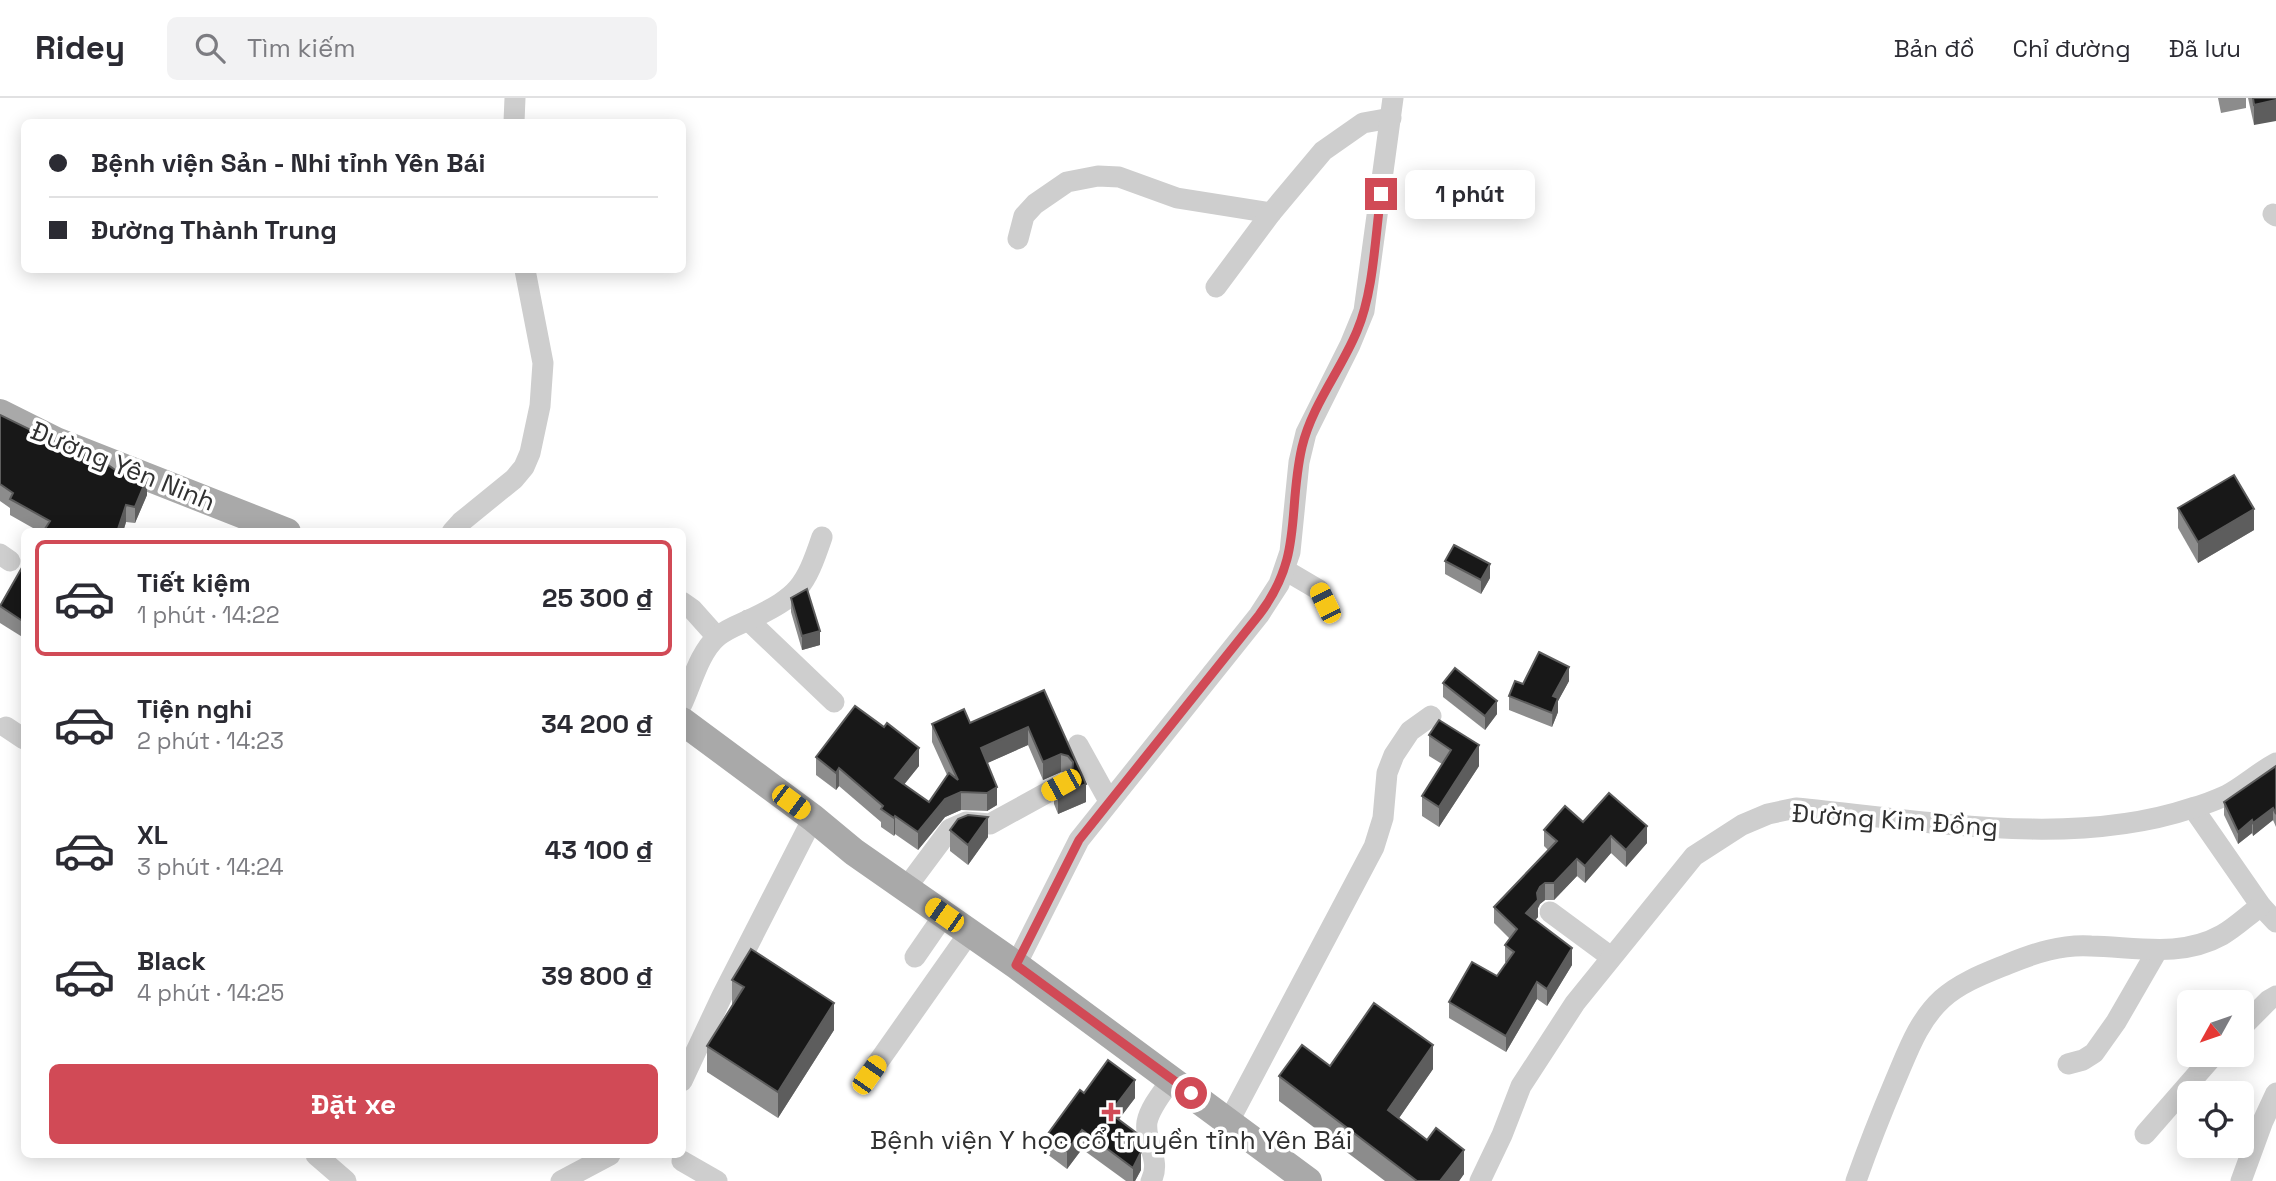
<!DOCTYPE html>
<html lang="vi">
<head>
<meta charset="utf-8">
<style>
  :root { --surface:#fff; --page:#f2f2f3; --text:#2b2b33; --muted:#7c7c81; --line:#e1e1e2; --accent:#d14a56 }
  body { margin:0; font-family:"Space Grotesk",sans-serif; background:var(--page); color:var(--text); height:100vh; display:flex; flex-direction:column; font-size:26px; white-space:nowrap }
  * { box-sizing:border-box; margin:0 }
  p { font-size:23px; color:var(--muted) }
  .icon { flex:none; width:38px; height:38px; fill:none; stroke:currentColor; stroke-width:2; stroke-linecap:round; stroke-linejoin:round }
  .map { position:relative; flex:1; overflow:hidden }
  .sheet { position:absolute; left:21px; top:430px; width:665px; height:630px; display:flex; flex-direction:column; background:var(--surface); border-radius:10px; box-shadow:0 4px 18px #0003 }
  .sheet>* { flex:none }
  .guide { position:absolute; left:21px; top:21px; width:665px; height:154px; border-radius:10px; box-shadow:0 4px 18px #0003; display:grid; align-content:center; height:154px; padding:0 28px; background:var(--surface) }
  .needle { width:46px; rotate:230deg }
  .fabs { position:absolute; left:2177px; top:892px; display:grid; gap:14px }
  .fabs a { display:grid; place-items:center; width:77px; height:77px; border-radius:10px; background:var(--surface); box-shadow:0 4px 18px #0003; font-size:35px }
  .end { position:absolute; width:32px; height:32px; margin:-16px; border:9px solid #d14a56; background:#fff; box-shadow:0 0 0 4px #fff }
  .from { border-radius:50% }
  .bubble { position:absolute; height:49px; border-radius:10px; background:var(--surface); box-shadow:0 4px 18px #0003; font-size:23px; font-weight:800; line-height:49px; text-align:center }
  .car { position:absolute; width:21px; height:42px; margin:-21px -10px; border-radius:9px; box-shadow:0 0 5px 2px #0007; background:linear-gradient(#f5c518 24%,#345 0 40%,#f5c518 0 76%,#345 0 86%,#f5c518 0) }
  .guide b { display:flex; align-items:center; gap:24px; height:66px; font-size:26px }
  .guide b+b { border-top:2px solid var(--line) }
  .guide i { width:18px; height:18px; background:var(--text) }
  ul { padding:12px 0 0; list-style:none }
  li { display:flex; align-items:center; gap:21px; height:116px; margin:0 14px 10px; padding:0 14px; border:4px solid transparent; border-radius:10px }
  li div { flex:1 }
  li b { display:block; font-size:26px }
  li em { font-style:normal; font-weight:800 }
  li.selected { border-color:var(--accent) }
  li>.icon { width:63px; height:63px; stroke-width:1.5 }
  .action { display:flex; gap:14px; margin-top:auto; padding:14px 28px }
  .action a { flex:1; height:80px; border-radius:10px; background:var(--accent); color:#fff; font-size:28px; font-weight:800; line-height:80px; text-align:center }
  header { display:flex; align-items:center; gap:42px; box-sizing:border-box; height:98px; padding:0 35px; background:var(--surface); border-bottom:2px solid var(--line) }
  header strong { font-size:33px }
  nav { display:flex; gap:38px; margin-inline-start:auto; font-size:24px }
  .search { width:490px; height:63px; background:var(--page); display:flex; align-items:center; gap:18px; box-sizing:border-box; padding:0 24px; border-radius:10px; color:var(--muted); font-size:26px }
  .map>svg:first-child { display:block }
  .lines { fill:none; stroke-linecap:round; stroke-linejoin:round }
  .minor { stroke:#cecece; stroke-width:21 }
  .major { stroke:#a9a9a9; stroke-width:28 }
  .wall { fill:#8c8c8c }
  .shaded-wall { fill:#5d5d5d }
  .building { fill:#181818; stroke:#5d5d5d; stroke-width:2 }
  .route { stroke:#d14a56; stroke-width:9 }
  .poi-dot { fill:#d14a56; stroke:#fff; stroke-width:2.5 }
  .labels { text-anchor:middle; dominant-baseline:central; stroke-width:7; stroke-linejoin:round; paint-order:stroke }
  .street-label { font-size:26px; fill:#313131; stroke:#fff }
  .poi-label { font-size:26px; fill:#313131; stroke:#fff }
</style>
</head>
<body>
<header>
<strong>Ridey</strong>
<div class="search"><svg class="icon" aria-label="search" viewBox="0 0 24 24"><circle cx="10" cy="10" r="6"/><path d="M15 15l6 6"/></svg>Tìm kiếm</div>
<nav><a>Bản đồ</a><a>Chỉ đường</a><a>Đã lưu</a></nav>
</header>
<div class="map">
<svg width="2276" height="1083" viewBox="0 0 2276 1083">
  <rect width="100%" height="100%" fill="#fff"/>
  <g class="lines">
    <g class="minor">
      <path d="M514 24 515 0"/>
      <path d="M2273 116 2276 118"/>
      <path d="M1018 141 1024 118 1035 106 1067 84 1098 78 1119 79 1177 100 1271 115"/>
      <path d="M1216 189 1271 115 1323 53 1363 25 1391 20"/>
      <path d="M452 434 461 424 514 381 524 369 530 355 540 308 543 265 525 172"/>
      <path d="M0 456 10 463"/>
      <path d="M1285 472 1319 492 1325 505"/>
      <path d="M682 504 692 511 717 539"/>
      <path d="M748 522 834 604"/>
      <path d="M682 606C692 585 699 555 717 539 726 531 740 526 751 521 799 498 805 489 822 439"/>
      <path d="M6 629 24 641"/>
      <path d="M1078 647 1109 703"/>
      <path d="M2193 710 2261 808 2276 824"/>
      <path d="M906 790 950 731 966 724 990 726 1061 687"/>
      <path d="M1550 814 1611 859"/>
      <path d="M915 859 944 817"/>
      <path d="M1016 867 1079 742 1259 517 1279 486 1290 454 1299 364 1306 335 1350 247 1364 213 1393 0"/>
      <path d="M2242 929 2269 902 2276 898"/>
      <path d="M2068 966 2083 962 2094 955 2116 924 2157 853"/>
      <path d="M869 977 969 835"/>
      <path d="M682 983 722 898 813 720"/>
      <path d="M1229 1023 1374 749 1383 720 1387 675 1394 657 1410 633 1431 618"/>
      <path d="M2145 1036 2214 957"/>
      <path d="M316 1057 346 1083"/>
      <path d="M682 1063 717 1083"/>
      <path d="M561 1083 610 1057"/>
      <path d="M1151 1083C1162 1062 1144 1045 1147 1024 1150 1009 1163 994 1172 981"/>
      <path d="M1480 1083 1502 1037 1521 988 1575 905 1694 758 1742 727 1768 716 1796 710C1922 722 2070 751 2192 710 2203 707 2216 702 2227 697 2244 688 2259 674 2276 665"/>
      <path d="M1856 1083C1868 1049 1881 1016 1895 983 1908 953 1918 923 1942 901 1961 884 1986 875 2008 866 2035 855 2062 846 2091 848 2136 849 2181 860 2222 837 2236 829 2248 817 2261 808"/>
      <path d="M2241 1083 2263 1023 2276 995"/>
    </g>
    <g class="major">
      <path d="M0 315 56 343 287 434"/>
      <path d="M682 623 813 720 854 754 1016 867 1308 1083"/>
    </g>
  </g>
  <g class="wall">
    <path d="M2218 0H2246V10L2221 15Z"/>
    <path d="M2248 0H2276L2254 27Z"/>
    <path d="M0 317 147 397 135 425 126 424 123 434H40L10 417V410L0 403Z"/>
    <path d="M2178 410 2254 432 2198 465 2178 430Z"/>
    <path d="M1445 463 1490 480 1481 496 1445 476Z"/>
    <path d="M24 466V540L0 525V507Z"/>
    <path d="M791 500 820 547 802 552 791 514Z"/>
    <path d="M1569 583 1558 603V614L1552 629 1509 612V598L1523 586Z"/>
    <path d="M1443 585 1497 616 1485 632 1443 599Z"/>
    <path d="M1044 592 1086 686V704L1058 716 1054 706V688L1070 678 1068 676 1061 674 1043 682 1028 647 987 665 997 707 987 713 961 712 945 719 918 752 895 736 894 738 881 729V724L839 688 836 692 816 677V659L919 668 904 686 929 704 947 677 932 644V626L970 625Z"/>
    <path d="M1429 637 1479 668 1439 729 1422 718V698L1442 666 1429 658Z"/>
    <path d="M2276 668V729L2273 722 2253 738 2252 735 2238 746 2224 717V704Z"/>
    <path d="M1583 724 1647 745 1626 769 1611 755 1585 785 1577 778 1554 802H1545L1540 806 1538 810V819L1535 822 1572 867 1547 908 1537 901 1506 954 1449 920V904L1497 878 1506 865 1505 864V847L1510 841 1494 825V809L1548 752 1544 748V732Z"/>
    <path d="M950 732 988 739 968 767 950 753Z"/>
    <path d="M732 882 834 932 778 1020 707 974V948L732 908Z"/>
    <path d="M1330 968 1433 971 1399 1020 1464 1076 1459 1083H1385L1279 1003V978Z"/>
    <path d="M1084 995 1135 1000 1119 1021 1141 1072 1135 1083H1126L1082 1051 1067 1071 1047 1056V1037Z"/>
  </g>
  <g class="shaded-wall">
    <path d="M2276 2V23L2254 27V7Z"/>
    <path d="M147 380V397L135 425V409Z"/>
    <path d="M126 407V424L123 434H117Z"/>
    <path d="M2254 411V432L2198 465V444Z"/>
    <path d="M1490 466V480L1481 496V482Z"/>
    <path d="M820 533V547L802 552V538Z"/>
    <path d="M1569 569V583L1558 603V614L1552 629 1553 598Z"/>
    <path d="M1497 603V616L1485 632V618Z"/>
    <path d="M1028 629V647L981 668V650Z"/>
    <path d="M1479 647V668L1439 729V709Z"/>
    <path d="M919 650V668L895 698V680Z"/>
    <path d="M1061 656V674L1043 682V664Z"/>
    <path d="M839 670V688L836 692V675Z"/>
    <path d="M1086 686V704L1058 716V698Z"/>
    <path d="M997 689V707L987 713V695Z"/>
    <path d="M961 694V712L945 719 918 752V734L945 701Z"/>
    <path d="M2273 710V722L2253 738V725Z"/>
    <path d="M895 718V736L894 738V720Z"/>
    <path d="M988 719V739L968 767V747Z"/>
    <path d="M2252 722V735L2238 746V734Z"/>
    <path d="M1647 728V745L1626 769V752Z"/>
    <path d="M1611 738V755L1585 785V768Z"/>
    <path d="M1577 761V778L1554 802V785Z"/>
    <path d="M1545 785V802L1540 806 1538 810V819L1526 832V815L1540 789Z"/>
    <path d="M1572 850V867L1547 908V891Z"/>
    <path d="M1537 884V901L1506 954V938Z"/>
    <path d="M834 905V932L778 1020V994Z"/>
    <path d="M1433 947V971L1388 1036V1012Z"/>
    <path d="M1135 982V1000L1110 1033V1015Z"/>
    <path d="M1082 1032V1051L1067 1071V1053Z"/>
    <path d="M1464 1052V1076L1459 1083H1440Z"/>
    <path d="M1141 1054V1072L1135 1083H1133V1070Z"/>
  </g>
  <g class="building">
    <path d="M2253 0H2276V2L2254 7Z"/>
    <path d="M0 317 49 341 101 362 118 374 120 369 147 380 135 409 126 407 117 434H43L50 423 10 401 13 395 0 386Z"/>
    <path d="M2234 377 2254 411 2198 444 2178 410Z"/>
    <path d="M1454 447 1490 466 1481 482 1445 463Z"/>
    <path d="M24 466V524L0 508Z"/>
    <path d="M807 491 820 533 802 538 791 500Z"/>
    <path d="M1539 554 1569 569 1553 598 1558 600 1552 615 1509 598 1515 583 1523 586Z"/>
    <path d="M1455 570 1497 603 1485 618 1443 585Z"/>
    <path d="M1044 592 1086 686 1058 698 1054 688 1072 677 1073 664 1068 658 1061 656 1043 664 1028 629 981 650 997 689 987 695 961 694 945 701 918 734 895 718 894 720 881 711 883 708 839 670 836 675 816 659 855 608 884 629 887 625 919 650 895 680 929 704 949 675 958 682 932 626 964 611 970 625Z"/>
    <path d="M1439 622 1479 647 1439 709 1422 698 1451 652 1429 637Z"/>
    <path d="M2276 668V716L2273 710 2253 725 2252 722 2238 734 2224 704Z"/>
    <path d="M1609 695 1647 728 1626 752 1611 738 1585 768 1577 761 1554 785H1545L1540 789 1537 795 1538 802 1526 815 1572 850 1547 891 1537 884 1506 938 1449 904 1472 864 1497 878 1514 854 1505 847 1517 831 1494 809 1557 743 1544 732 1565 708 1583 724Z"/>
    <path d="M968 717 988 719 968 747 950 732 958 721Z"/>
    <path d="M751 851 834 905 778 994 707 948 744 889 732 882Z"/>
    <path d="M1374 905 1433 947 1388 1012 1427 1042 1436 1030 1464 1052 1440 1083H1417L1279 978 1302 947 1330 968Z"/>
    <path d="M1108 962 1135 982 1110 1015 1138 1036 1141 1054 1133 1070 1082 1032 1067 1053 1047 1037 1080 992 1084 995Z"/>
  </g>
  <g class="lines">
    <path class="route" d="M1191 995 1016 867 1079 742 1259 517C1304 458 1287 414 1302 349 1312 307 1341 272 1357 233 1374 193 1375 138 1381 96"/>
  </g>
  <path class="poi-dot" d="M1107.5 1003.5h7v7h7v7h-7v7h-7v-7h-7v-7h7z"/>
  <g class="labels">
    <g class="street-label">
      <text transform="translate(123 368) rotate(22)">Đường Yên Ninh</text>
      <text transform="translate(1895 722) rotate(4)">Đường Kim Đồng</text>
    </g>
    <g class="poi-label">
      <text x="1111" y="1042">Bệnh viện Y học cổ truyền tỉnh Yên Bái</text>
    </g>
  </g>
</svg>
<div class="fabs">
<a><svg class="needle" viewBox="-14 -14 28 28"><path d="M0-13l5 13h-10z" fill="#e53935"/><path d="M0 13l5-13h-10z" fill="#7c7c81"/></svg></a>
<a><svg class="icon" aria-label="locate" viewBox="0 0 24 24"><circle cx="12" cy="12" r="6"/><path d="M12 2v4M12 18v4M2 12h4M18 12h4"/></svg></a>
</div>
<i class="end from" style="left:1191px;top:995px"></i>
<i class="end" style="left:1381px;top:96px"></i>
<div class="bubble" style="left:1405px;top:72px;width:130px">1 phút</div>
<i class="car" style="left:1325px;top:505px;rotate:334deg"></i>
<i class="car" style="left:1061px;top:687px;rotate:241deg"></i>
<i class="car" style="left:791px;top:704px;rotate:127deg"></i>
<i class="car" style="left:944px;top:817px;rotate:305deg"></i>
<i class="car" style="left:869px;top:977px;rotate:35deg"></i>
<div class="guide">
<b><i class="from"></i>Bệnh viện Sản - Nhi tỉnh Yên Bái</b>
<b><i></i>Đường Thành Trung</b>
</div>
<section class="sheet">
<ul>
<li class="selected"><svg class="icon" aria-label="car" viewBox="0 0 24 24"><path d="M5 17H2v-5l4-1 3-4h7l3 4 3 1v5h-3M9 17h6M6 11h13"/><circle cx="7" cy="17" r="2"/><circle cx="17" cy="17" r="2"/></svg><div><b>Tiết kiệm</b><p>1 phút · 14:22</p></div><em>25 300 ₫</em></li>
<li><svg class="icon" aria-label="car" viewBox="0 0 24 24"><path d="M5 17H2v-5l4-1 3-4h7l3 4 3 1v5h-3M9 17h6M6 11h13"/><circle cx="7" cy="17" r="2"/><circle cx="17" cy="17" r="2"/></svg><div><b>Tiện nghi</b><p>2 phút · 14:23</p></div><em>34 200 ₫</em></li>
<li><svg class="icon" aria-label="car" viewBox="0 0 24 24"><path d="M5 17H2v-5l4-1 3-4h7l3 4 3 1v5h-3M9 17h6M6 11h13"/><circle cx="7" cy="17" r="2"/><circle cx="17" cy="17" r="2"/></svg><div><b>XL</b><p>3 phút · 14:24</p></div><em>43 100 ₫</em></li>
<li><svg class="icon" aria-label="car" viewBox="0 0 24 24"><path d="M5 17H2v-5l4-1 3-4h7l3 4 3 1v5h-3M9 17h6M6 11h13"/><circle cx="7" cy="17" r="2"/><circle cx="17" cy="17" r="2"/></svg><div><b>Black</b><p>4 phút · 14:25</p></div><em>39 800 ₫</em></li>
</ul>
<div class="action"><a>Đặt xe</a></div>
</section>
</div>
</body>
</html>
